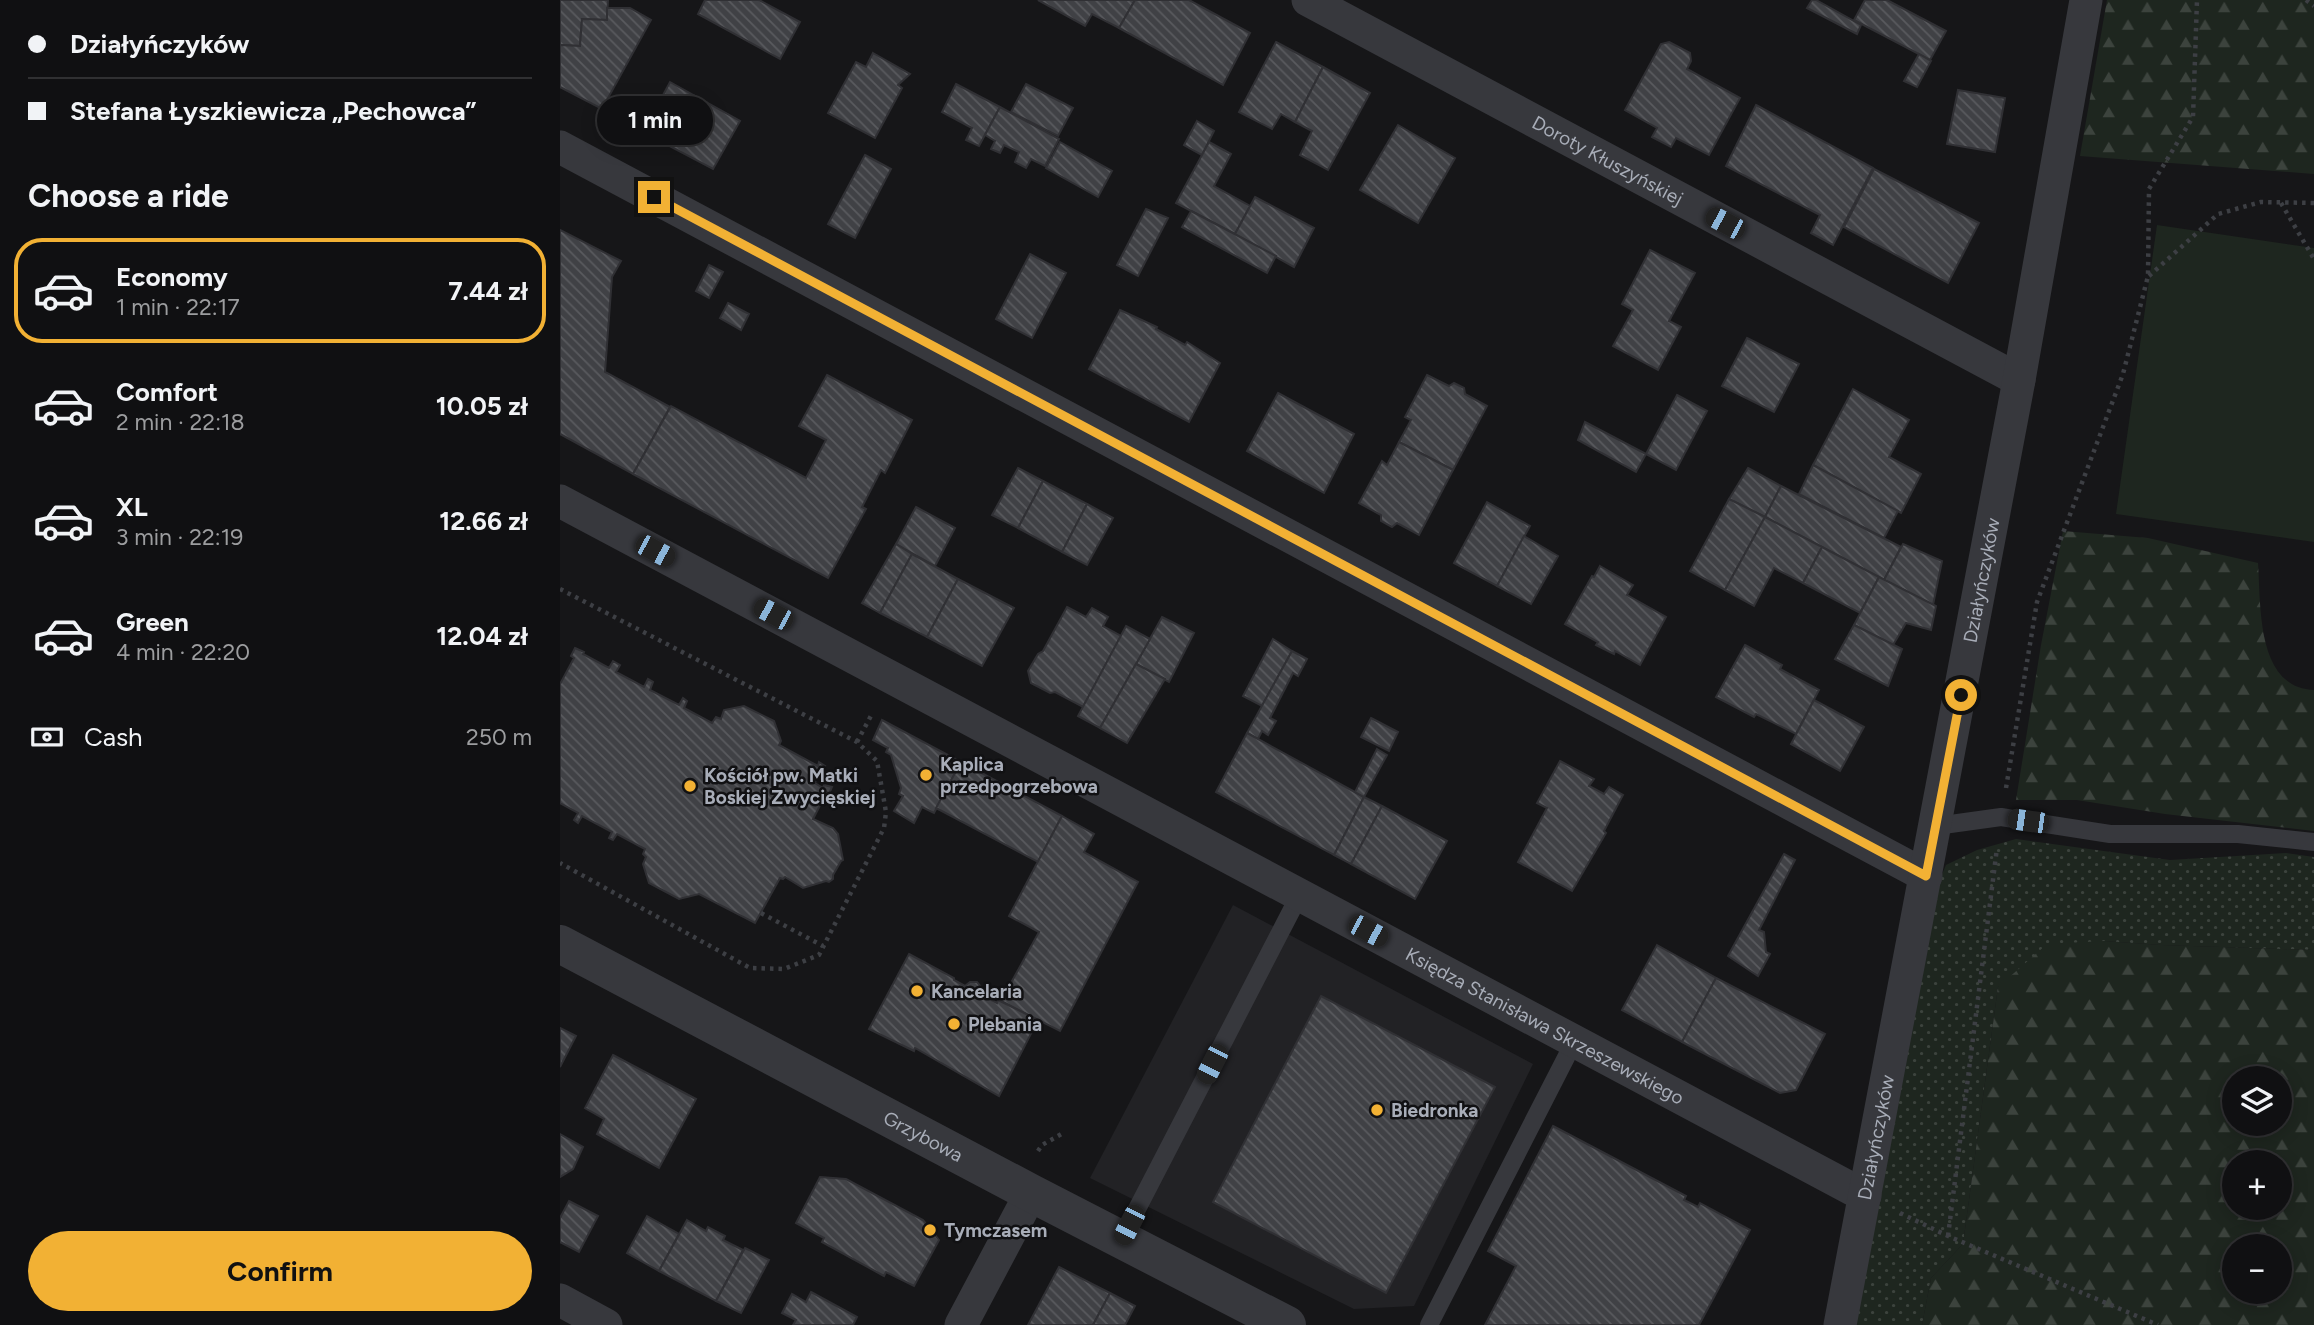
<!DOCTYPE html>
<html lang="en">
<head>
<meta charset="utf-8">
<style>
  :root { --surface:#101012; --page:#19191b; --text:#f1f3f6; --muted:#9c9d9f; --line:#303032; --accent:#f2b134 }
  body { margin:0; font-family:Figtree,sans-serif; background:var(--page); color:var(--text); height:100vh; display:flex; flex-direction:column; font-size:26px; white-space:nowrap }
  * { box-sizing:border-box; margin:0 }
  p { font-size:23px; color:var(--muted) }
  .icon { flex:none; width:38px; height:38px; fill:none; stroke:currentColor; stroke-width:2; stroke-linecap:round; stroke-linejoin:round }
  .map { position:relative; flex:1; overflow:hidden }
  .details { display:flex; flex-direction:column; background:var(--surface); width:560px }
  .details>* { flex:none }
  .banner { display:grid; align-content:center; height:154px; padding:0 28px; background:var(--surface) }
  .tools { position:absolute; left:1662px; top:1066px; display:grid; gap:14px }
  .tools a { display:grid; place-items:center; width:70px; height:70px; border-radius:50%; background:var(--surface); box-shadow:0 4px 18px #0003,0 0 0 2px var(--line); font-size:35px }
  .end { position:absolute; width:32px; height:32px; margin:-16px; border:9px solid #f2b134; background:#111; box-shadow:0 0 0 4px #111 }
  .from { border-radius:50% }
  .bubble { position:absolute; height:49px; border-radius:24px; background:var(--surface); box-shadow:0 4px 18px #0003,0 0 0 2px var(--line); font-size:23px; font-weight:700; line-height:49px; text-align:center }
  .car { position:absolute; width:21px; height:42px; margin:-21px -10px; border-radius:9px; box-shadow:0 0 5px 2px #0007; background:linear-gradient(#222 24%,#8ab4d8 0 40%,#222 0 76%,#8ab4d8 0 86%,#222 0) }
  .banner b { display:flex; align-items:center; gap:24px; height:66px; font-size:26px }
  .banner b+b { border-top:2px solid var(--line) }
  .banner i { width:18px; height:18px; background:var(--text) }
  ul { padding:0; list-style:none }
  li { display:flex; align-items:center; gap:21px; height:105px; margin:0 14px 10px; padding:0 14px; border:4px solid transparent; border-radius:28px }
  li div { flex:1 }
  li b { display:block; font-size:26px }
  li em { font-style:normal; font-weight:700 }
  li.selected { border-color:var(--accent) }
  li>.icon { width:63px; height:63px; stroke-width:1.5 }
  h2 { padding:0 28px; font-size:32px; line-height:84px }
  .pay { display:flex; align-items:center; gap:18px; height:77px; padding:0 28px; font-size:26px }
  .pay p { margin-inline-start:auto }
  .primary-button { display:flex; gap:14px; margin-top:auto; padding:14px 28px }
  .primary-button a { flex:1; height:80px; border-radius:42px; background:var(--accent); color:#111; font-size:28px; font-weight:700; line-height:80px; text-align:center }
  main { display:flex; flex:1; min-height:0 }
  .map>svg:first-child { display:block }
  .built { fill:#222225 }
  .grass { fill:url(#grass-dots) }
  .forest { fill:url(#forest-firs); fill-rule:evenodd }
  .garden { fill:#1e261f }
  .building { fill:url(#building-back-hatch); stroke:#303034; stroke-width:2 }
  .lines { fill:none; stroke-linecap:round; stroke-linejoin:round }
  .path { stroke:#3d3f44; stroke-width:4.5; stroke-dasharray:3.5 5; stroke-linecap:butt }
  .service { stroke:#37383d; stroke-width:18 }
  .minor { stroke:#37383d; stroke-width:33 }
  .tertiary { stroke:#37383d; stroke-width:38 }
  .route { stroke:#f2b134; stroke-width:9 }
  .poi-dot { fill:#f2b134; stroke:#111113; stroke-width:2.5 }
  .labels { text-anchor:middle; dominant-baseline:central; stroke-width:5; stroke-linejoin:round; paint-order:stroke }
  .street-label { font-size:19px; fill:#a8adb8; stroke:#111113 }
  .poi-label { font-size:19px; font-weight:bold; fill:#a8adb8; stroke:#111113; text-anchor:start }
</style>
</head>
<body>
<main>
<section class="details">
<div class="banner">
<b><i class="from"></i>Działyńczyków</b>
<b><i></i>Stefana Łyszkiewicza „Pechowca”</b>
</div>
<h2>Choose a ride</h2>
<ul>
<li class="selected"><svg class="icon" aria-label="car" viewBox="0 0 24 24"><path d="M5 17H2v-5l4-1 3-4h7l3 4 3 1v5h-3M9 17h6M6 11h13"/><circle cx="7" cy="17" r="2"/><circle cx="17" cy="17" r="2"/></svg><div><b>Economy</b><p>1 min · 22:17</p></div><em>7.44 zł</em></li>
<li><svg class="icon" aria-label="car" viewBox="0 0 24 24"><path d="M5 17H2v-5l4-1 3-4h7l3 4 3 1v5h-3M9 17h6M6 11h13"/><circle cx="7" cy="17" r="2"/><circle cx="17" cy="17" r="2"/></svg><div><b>Comfort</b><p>2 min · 22:18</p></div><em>10.05 zł</em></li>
<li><svg class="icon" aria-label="car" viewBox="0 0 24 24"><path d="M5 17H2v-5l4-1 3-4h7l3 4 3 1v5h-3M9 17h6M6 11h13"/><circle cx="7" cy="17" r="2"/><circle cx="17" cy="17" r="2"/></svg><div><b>XL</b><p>3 min · 22:19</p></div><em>12.66 zł</em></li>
<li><svg class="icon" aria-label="car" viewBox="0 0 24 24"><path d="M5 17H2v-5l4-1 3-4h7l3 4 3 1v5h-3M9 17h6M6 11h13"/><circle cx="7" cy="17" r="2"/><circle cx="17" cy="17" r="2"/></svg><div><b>Green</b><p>4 min · 22:20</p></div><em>12.04 zł</em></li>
</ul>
<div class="pay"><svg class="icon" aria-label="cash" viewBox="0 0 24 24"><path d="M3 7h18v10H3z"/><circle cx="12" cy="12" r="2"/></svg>Cash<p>250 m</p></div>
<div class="primary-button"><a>Confirm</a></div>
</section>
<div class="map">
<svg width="1754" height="1325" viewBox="0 0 1754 1325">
  <defs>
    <pattern id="grass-dots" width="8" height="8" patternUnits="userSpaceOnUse" patternTransform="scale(1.75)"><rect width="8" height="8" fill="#1e261f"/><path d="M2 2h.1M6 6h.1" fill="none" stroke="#3c433d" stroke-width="1.8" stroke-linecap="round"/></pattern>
    <pattern id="forest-firs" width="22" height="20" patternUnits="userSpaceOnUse" patternTransform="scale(1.75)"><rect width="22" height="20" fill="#1e261f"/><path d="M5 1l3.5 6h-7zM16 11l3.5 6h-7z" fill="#3c433d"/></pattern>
    <pattern id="building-back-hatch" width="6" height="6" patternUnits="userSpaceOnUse" patternTransform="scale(1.75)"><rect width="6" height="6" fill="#404145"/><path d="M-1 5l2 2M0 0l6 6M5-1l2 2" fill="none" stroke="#595a5e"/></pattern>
  </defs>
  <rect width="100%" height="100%" fill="#161618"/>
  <path class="built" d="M673 905 973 1064 854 1306 794 1309 530 1178Z"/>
  <path class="grass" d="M1456 839 1610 860 1726 853 1754 857V950L1601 945 1544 941 1438 987 1403 1244 1371 1278 1362 1325H1296L1380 879 1386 865 1417 850Z"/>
  <g class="forest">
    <path d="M1547 0H1754V174L1520 156Z"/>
    <path d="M1503 531 1588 538 1698 563C1701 606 1696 688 1754 690V831L1605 814 1517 800H1456L1481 645Z"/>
    <path d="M1544 941 1601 945 1754 950V1325H1362L1371 1278 1403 1244 1438 987 1487 944ZM1720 1078V1124H1675V1078ZM1720 1162V1208H1675V1162ZM1720 1246V1292H1675V1246Z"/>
  </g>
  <path class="garden" d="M1597 225 1754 248V542L1556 514Z"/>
  <g class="building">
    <path d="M0 0H48L47 20 22 19 20 46 0 45Z"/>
    <path d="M145 0H199L240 22 220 59 138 14Z"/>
    <path d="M478 0H575L559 28 532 14 525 26Z"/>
    <path d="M575 0H629L690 33 663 85 559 28Z"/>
    <path d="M1252 0H1256L1301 25 1297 34 1247 8Z"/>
    <path d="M1305 0H1327L1386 31 1370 60 1294 20Z"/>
    <path d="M47 8H70L91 20 42 109 0 87V45L20 46 22 19 47 20Z"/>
    <path d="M716 42 763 67 735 122 721 114 712 129 679 112Z"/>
    <path d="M1109 42 1130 53 1131 61 1127 69 1180 98 1149 155 1116 138 1111 147 1092 137 1097 128 1065 110 1101 44Z"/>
    <path d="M313 53 350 74 338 85 342 88 315 138 268 113 296 62 306 67Z"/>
    <path d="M1359 54 1371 61 1357 87 1344 81Z"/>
    <path d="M763 67 810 93 768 170 740 155 752 131 735 122Z"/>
    <path d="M110 82 180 121 153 169 83 132Z"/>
    <path d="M396 84 440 107 419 146 406 140 412 128 382 112Z"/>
    <path d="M466 84 513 108 498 136 451 112Z"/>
    <path d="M1398 90 1445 98 1435 152 1387 144Z"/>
    <path d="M1196 105 1313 168 1273 245 1251 233 1260 215 1166 166Z"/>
    <path d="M440 107 499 139 485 166 471 159 466 168 455 162 459 152 444 145 440 153 431 149 435 141 425 135Z"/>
    <path d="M637 121 654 131 642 155 624 145Z"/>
    <path d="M838 125 895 158 858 223 800 190Z"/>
    <path d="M500 142 552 171 538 197 486 168Z"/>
    <path d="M649 142 671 154 654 186 690 206 675 234 616 203Z"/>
    <path d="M305 155 331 169 295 238 268 224Z"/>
    <path d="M1314 169 1419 223 1388 283 1284 227Z"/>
    <path d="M695 197 754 228 734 267 675 234Z"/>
    <path d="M586 209 608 218 578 276 557 265Z"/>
    <path d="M631 211 716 256 707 273 622 227Z"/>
    <path d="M0 230 61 261 52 277 45 372 110 407 73 474 0 434Z"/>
    <path d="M1090 250 1135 273 1109 321 1121 327 1098 370 1053 346 1073 310 1062 304Z"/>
    <path d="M470 254 506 273 472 338 436 319Z"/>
    <path d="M149 265 163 272 149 298 136 291Z"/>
    <path d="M168 303 189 314 181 330 160 318Z"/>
    <path d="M560 310 597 327 596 329 625 345 627 342 660 363 629 422 529 369Z"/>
    <path d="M1187 338 1239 364 1214 412 1162 386Z"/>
    <path d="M267 375 352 420 325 473 321 470 302 507 306 509 268 578 73 474 111 406 246 478 266 440 239 426Z"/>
    <path d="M867 375 889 386 894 383 904 388 905 394 927 406 893 470 839 442 851 420 845 417Z"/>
    <path d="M1293 389 1349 420 1329 457 1361 474 1341 513 1253 465Z"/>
    <path d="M718 393 794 434 764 493 687 451Z"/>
    <path d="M1117 395 1147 411 1116 470 1086 454Z"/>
    <path d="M1025 422 1086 454 1076 472 1018 440Z"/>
    <path d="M839 442 893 470 859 535 837 523 832 527 821 521V515L799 503 822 461 827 465Z"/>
    <path d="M1253 465 1338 511 1324 538 1239 494Z"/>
    <path d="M458 468 483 481 458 528 432 515Z"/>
    <path d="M1188 468 1221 486 1205 517 1169 499Z"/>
    <path d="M483 481 527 504 502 552 458 528Z"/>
    <path d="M1221 486 1341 547 1324 580 1205 517Z"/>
    <path d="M1169 499 1205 517 1165 590 1130 571Z"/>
    <path d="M927 502 970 526 937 586 894 563Z"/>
    <path d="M527 504 553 518 527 565 502 552Z"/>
    <path d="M356 507 395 528 375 566 336 544Z"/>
    <path d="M1205 517 1262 547 1243 583 1214 568 1194 606 1165 590Z"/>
    <path d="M964 536 998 556 971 604 937 586Z"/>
    <path d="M336 544 352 554 320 613 302 603Z"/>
    <path d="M1343 544 1382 561 1373 605 1324 580Z"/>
    <path d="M1262 547 1319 577 1300 613 1243 583Z"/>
    <path d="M352 554 398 579 367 637 320 613Z"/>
    <path d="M1040 566 1073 585 1067 595 1106 617 1080 665 1055 651 1054 654 1036 645 1038 642 1005 624 1032 576 1034 577Z"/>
    <path d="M1319 577 1376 606 1371 630 1346 623 1333 645 1294 625Z"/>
    <path d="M398 579 454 608 422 666 367 637Z"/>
    <path d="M507 607 526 617 532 608 548 617 543 626 561 636 523 707 495 692 490 693 471 683 468 671 478 654 483 651Z"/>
    <path d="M602 617 634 633 609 682 576 664Z"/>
    <path d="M1294 625 1342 649 1328 686 1275 659Z"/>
    <path d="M566 626 590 639 540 728 518 716Z"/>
    <path d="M713 639 732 651 702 706 683 696Z"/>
    <path d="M1185 645 1222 665 1220 669 1259 690 1236 734 1196 714 1194 717 1156 697Z"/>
    <path d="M15 648 24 652 23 654 49 668 53 661 60 665 56 672 84 687 88 679 93 682 90 690 119 705 123 698 127 701 124 708 152 723 156 717 161 719 164 710 184 706 214 721 221 741 219 745 258 766 259 762 265 766 261 772H259L255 783 263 788 264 785 272 787 269 794 267 792 253 819 273 828 278 834 283 860 281 861 273 875V879L269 882 266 881 243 888 225 877 223 879 220 878 195 923 139 894 119 899 89 883 83 864 86 857 83 854 85 849 57 834 53 840 49 838 52 832 22 816 18 823 14 820 18 813 0 803V684L14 658 11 656Z"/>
    <path d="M732 651 747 659 738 676 733 673 710 718 716 721 708 735 702 731 698 739 687 733Z"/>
    <path d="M576 664 605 679 567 743 540 728Z"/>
    <path d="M1254 700 1304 727 1280 771 1231 744Z"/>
    <path d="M811 718 838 732 829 751 801 737Z"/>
    <path d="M322 720 401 762 374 813 362 807 354 823 334 811 343 796 339 794 341 788 331 755 326 752 328 748 313 740Z"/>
    <path d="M687 733 804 797 774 855 656 792Z"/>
    <path d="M817 749 827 755 804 797 795 792Z"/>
    <path d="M1000 761 1034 779 1029 786 1044 794 1049 787 1063 795 1044 831 1046 833 1012 891 958 862 987 808 977 803Z"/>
    <path d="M401 762 502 816 478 862 376 808Z"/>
    <path d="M804 797 822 806 791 864 774 855Z"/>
    <path d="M822 806 887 841 855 899 791 864Z"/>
    <path d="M502 816 534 834 524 852 578 882 500 1031 441 1001 479 932 449 916Z"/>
    <path d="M1224 854 1235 860 1199 930 1204 932 1206 952 1210 954 1198 976 1168 956Z"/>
    <path d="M1097 945 1156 978 1122 1042 1062 1010Z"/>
    <path d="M349 954 394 978V980L405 986 410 982H417L422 988V995L437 1003 438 1000 478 1020 439 1096 355 1048 354 1051 309 1029Z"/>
    <path d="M1156 978 1265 1034 1236 1090 1220 1093 1122 1042Z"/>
    <path d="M761 996 935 1087 826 1293 653 1202Z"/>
    <path d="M0 1028 16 1036 0 1067Z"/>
    <path d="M53 1055 136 1099 99 1168 37 1134 44 1119 25 1108Z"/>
    <path d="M993 1126 1126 1196 1124 1200 1138 1207 1140 1203 1190 1230 1139 1325H925L956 1266 928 1251Z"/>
    <path d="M0 1134 23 1147 13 1169 0 1177Z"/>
    <path d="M260 1177 286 1179 363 1220 379 1240 354 1286 326 1272 324 1276 262 1242 264 1238 236 1223Z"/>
    <path d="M9 1201 38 1216 19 1252 0 1242V1218Z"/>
    <path d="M87 1216 119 1234 99 1271 67 1253Z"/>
    <path d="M127 1220 146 1231 148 1227 165 1236 163 1240 183 1250 156 1301 99 1271Z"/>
    <path d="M185 1248 209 1260 181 1313 156 1301Z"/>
    <path d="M499 1267 550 1293 533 1325H468Z"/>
    <path d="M251 1292 297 1317 293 1325H233L236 1320 222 1313 232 1294 246 1302Z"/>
    <path d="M550 1293 575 1306 565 1325H533Z"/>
  </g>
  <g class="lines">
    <g class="path">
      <path d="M1746 0 1754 6"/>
      <path d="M1721 203 1754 259"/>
      <path d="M1589 276 1658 214 1701 202 1754 203"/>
      <path d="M0 589 297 742 317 761 326 812 324 828 259 955 224 969 190 968 0 863"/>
      <path d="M297 742 313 712"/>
      <path d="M1446 788 1477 602 1563 374 1588 276 1589 189 1633 117 1637 0"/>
      <path d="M201 913 263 946"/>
      <path d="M478 1151 482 1145 505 1132"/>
      <path d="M1340 1213 1388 1236 1598 1325"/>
      <path d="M1388 1236 1437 848"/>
    </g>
    <g class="service">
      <path d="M1376 826 1441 817 1550 834H1678L1754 842"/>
      <path d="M561 1240 740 894"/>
      <path d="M869 1325 1015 1040"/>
    </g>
    <g class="minor">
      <path id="s1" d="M748 0 1459 380"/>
      <path d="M0 147 1366 876"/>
      <path id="s2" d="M0 501 1305 1196"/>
      <path d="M0 1300 46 1325"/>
      <path d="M401 1325 471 1193"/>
      <path id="s3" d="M1280 1325 1459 380 1526 0"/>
    </g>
    <path class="tertiary" id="s4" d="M0 944 471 1193 727 1325"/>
  </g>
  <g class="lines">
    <path class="route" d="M94 197 1366 876 1401 695"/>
  </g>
  <g class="poi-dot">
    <circle cx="366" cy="775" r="7"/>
    <circle cx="130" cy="786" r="7"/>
    <circle cx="357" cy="991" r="7"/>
    <circle cx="394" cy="1024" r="7"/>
    <circle cx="817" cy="1110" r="7"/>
    <circle cx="370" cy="1230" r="7"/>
  </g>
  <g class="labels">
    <g class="street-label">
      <text stroke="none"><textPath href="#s1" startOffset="340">Doroty Kłuszyńskiej</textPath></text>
      <text stroke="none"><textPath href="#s3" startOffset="758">Działyńczyków</textPath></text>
      <text stroke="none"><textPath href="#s2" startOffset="1116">Księdza Stanisława Skrzeszewskiego</textPath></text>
      <text stroke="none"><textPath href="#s4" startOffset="411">Grzybowa</textPath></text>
      <text stroke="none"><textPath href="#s3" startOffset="191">Działyńczyków</textPath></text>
    </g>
    <g class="poi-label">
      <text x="380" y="764">Kaplica<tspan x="380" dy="22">przedpogrzebowa</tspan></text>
      <text x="144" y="775">Kościół pw. Matki<tspan x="144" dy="22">Boskiej Zwycięskiej</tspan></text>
      <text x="371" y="991">Kancelaria</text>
      <text x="408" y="1024">Plebania</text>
      <text x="831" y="1110">Biedronka</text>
      <text x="384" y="1230">Tymczasem</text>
    </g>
  </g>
</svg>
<div class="tools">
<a><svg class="icon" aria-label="layers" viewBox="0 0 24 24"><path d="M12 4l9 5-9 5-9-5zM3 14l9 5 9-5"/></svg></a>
<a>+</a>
<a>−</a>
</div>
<i class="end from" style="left:1401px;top:695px"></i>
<i class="end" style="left:94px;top:197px"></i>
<div class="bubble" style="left:37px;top:96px;width:116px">1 min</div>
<i class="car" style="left:1165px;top:223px;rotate:298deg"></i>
<i class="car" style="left:95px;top:551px;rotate:118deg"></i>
<i class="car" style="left:213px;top:614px;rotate:298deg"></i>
<i class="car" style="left:1468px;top:821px;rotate:278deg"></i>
<i class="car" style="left:808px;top:931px;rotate:118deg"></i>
<i class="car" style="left:652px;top:1064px;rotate:207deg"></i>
<i class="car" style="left:569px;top:1225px;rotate:207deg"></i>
</div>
</main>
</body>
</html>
